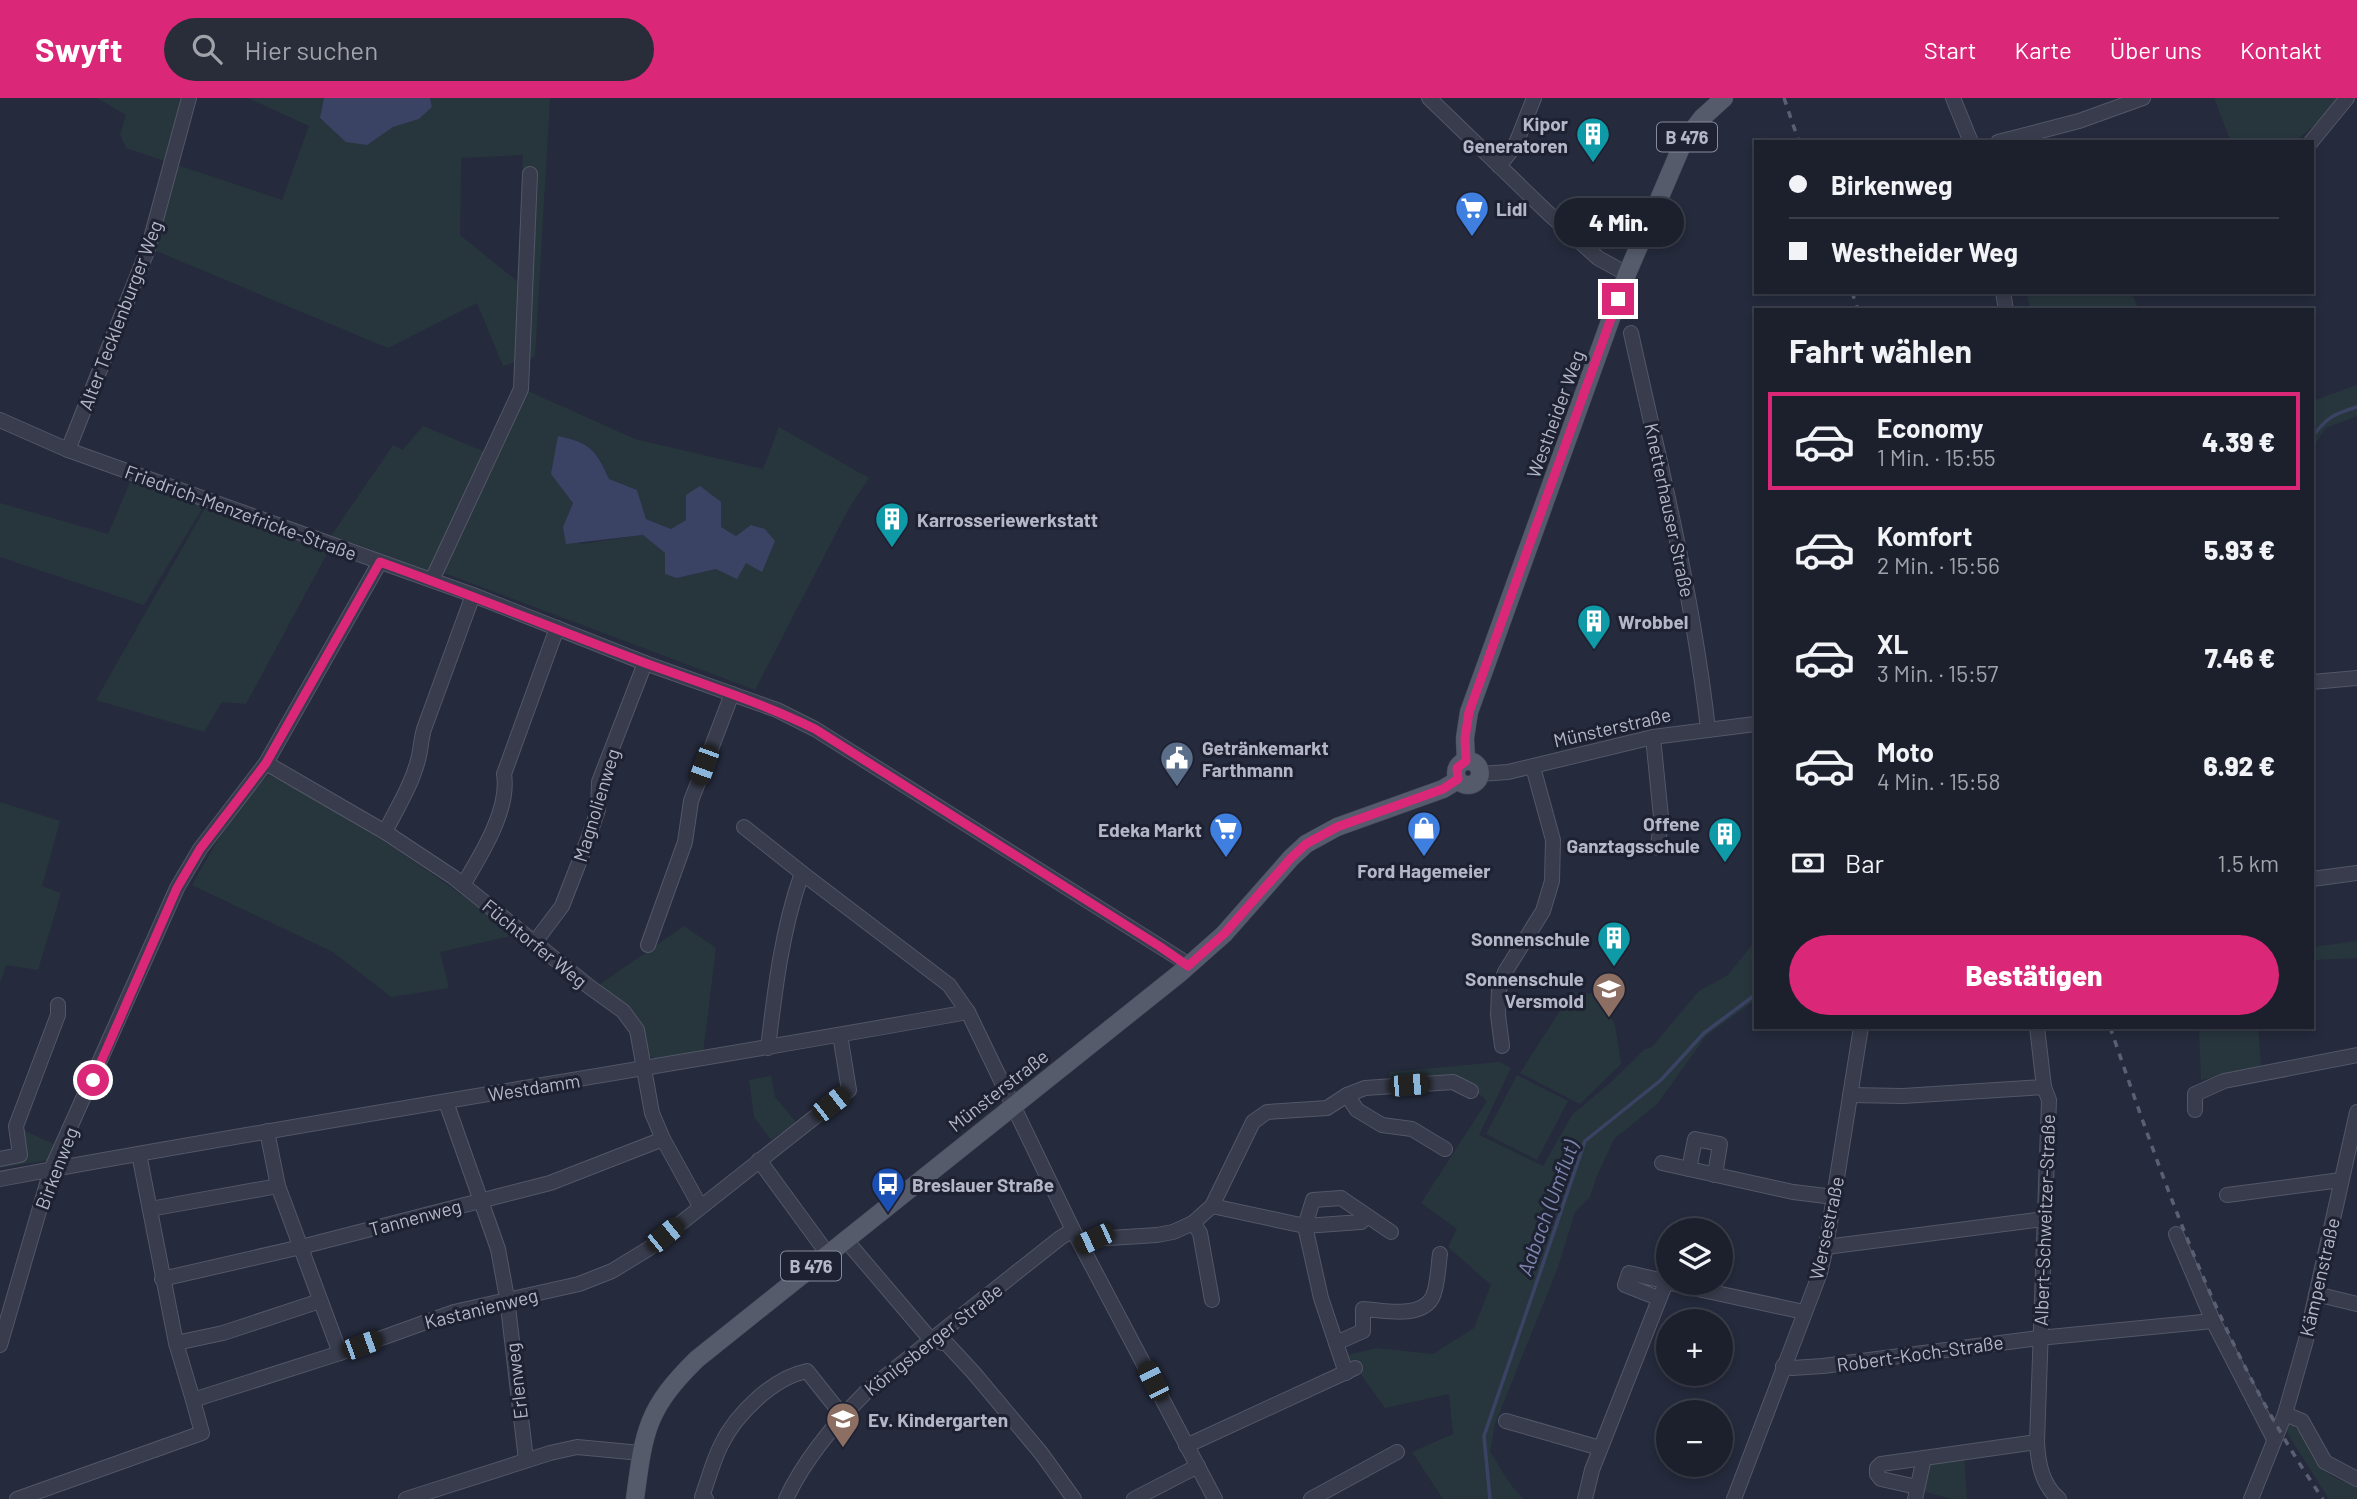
<!DOCTYPE html>
<html lang="de">
<head>
<meta charset="utf-8">
<style>
  :root { --surface:#1c202d; --page:#292d39; --text:#f1f3f6; --muted:#a0a3aa; --line:#3a3e49; --accent:#db2777 }
  body { margin:0; font-family:Barlow,sans-serif; background:var(--page); color:var(--text); height:100vh; display:flex; flex-direction:column; font-size:26px; white-space:nowrap }
  * { box-sizing:border-box; margin:0 }
  p { font-size:23px; color:var(--muted) }
  .icon { flex:none; width:38px; height:38px; fill:none; stroke:currentColor; stroke-width:2; stroke-linecap:round; stroke-linejoin:round }
  .map { position:relative; flex:1; overflow:hidden }
  .details { position:absolute; left:1754px; top:210px; width:560px; height:721px; display:flex; flex-direction:column; background:var(--surface); border-radius:0px; box-shadow:0 4px 10px #0003,0 0 0 2px var(--line) }
  .details>* { flex:none }
  .banner { position:absolute; left:1754px; top:42px; width:560px; height:154px; border-radius:0px; box-shadow:0 4px 10px #0003,0 0 0 2px var(--line); display:grid; align-content:center; height:154px; padding:0 35px; background:var(--surface) }
  .tools { position:absolute; left:1656px; top:1120px; display:grid; gap:14px }
  .tools a { display:grid; place-items:center; width:77px; height:77px; border-radius:50%; background:var(--surface); box-shadow:0 4px 10px #0003,0 0 0 2px var(--line); font-size:35px }
  .end { position:absolute; width:32px; height:32px; margin:-16px; border:9px solid #db2777; background:#fff; box-shadow:0 0 0 4px #fff }
  .from { border-radius:50% }
  .bubble { position:absolute; height:49px; border-radius:24px; background:var(--surface); box-shadow:0 4px 10px #0003,0 0 0 2px var(--line); font-size:23px; font-weight:800; line-height:49px; text-align:center }
  .car { position:absolute; width:21px; height:42px; margin:-21px -10px; border-radius:9px; box-shadow:0 0 5px 2px #0007; background:linear-gradient(#222 24%,#8ab4d8 0 40%,#222 0 76%,#8ab4d8 0 86%,#222 0) }
  .banner b { display:flex; align-items:center; gap:24px; height:66px; font-size:26px }
  .banner b+b { border-top:2px solid var(--line) }
  .banner i { width:18px; height:18px; background:var(--text) }
  ul { padding:0; list-style:none }
  li { display:flex; align-items:center; gap:21px; height:98px; margin:0 14px 10px; padding:0 21px; border:4px solid transparent; border-radius:0px }
  li div { flex:1 }
  li b { display:block; font-size:26px }
  li em { font-style:normal; font-weight:800 }
  li.active { border-color:var(--accent) }
  li>.icon { width:63px; height:63px; stroke-width:1.5 }
  h2 { padding:0 35px; font-size:32px; line-height:84px }
  .pay { display:flex; align-items:center; gap:18px; height:77px; padding:0 35px; font-size:26px }
  .pay p { margin-inline-start:auto }
  .cta { display:flex; gap:14px; margin-top:auto; padding:14px 35px }
  .cta a { flex:1; height:80px; border-radius:42px; background:var(--accent); color:#fff; font-size:28px; font-weight:800; line-height:80px; text-align:center }
  header { display:flex; align-items:center; gap:42px; box-sizing:border-box; height:98px; padding:0 35px; background:var(--accent); color:#fff }
  header strong { font-size:33px }
  nav { display:flex; gap:38px; margin-inline-start:auto; font-size:24px }
  .search { width:490px; height:63px; background:var(--page); display:flex; align-items:center; gap:18px; box-sizing:border-box; padding:0 24px; border-radius:38px; color:var(--muted); font-size:26px }
  .map>svg:first-child { display:block }
  .green { fill:#27363d; fill-rule:evenodd }
  .water { fill:#3b4364 }
  .lines { fill:none; stroke-linecap:round; stroke-linejoin:round }
  .stream { stroke:#3b4364; stroke-width:3.5 }
  .minor-casing { stroke:#535767; stroke-width:16 }
  .major-casing { stroke:#414555; stroke-width:19 }
  .minor { stroke:#383c4c; stroke-width:14 }
  .major { stroke:#565b6c; stroke-width:18 }
  .rail { stroke:#5b5f73; stroke-width:3.5; stroke-dasharray:7 7; stroke-linecap:butt }
  .route { stroke:#db2777; stroke-width:9 }
  .labels { text-anchor:middle; dominant-baseline:central; stroke-width:6; stroke-linejoin:round; paint-order:stroke }
  .shield { fill:#1d2131; stroke:#878a9a; stroke-width:2 }
  .shield-label { font-size:18px; font-weight:bold; fill:#b4b7c7 }
  .poi-label { font-size:19px; font-weight:bold; fill:#b4b7c7; stroke:#1d2131; text-anchor:start }
  .street-label { font-size:19px; fill:#b4b7c7; stroke:#1d2131 }
  .water-label { font-size:21px; font-style:italic; fill:#7d87ae; stroke:#1d2131 }
</style>
</head>
<body>
<header>
<strong>Swyft</strong>
<div class="search"><svg class="icon" aria-label="search" viewBox="0 0 24 24"><circle cx="10" cy="10" r="6"/><path d="M15 15l6 6"/></svg>Hier suchen</div>
<nav><a>Start</a><a>Karte</a><a>Über uns</a><a>Kontakt</a></nav>
</header>
<div class="map">
<svg width="2357" height="1401" viewBox="0 0 2357 1401">
  <rect width="100%" height="100%" fill="#252a3c"/>
  <g class="green">
    <path d="M97 0H184L168 64 126 50 120 37 126 17Z"/>
    <path d="M248 0H324L320 21 366 47 393 29 419 21 432 9 430 0H550L535 259 503 268 477 205 388 250 154 152 177 67 282 102 309 28ZM523 57 517 183 460 137 461 60Z"/>
    <path d="M2214 0H2339C2324 16 2311 34 2291 44H2231Z"/>
    <path d="M2027 194H2131L2139 212H2030Z"/>
    <path d="M2357 287V318L2326 330 2312 350V303Z"/>
    <path d="M528 293 635 341 763 371 779 329 869 380 849 410 755 592 444 475ZM558 338C591 345 597 352 609 381L637 392 646 421 671 431 686 422V397L721 429 736 438 752 427 765 432 716 471 677 480 665 455 643 437 580 446 563 429 573 405 564 391Z"/>
    <path d="M423 328 485 354 430 473 350 444 329 441 393 347 403 352Z"/>
    <path d="M131 382 203 409 144 507 0 459V405L108 436Z"/>
    <path d="M205 410 328 454 246 606 222 604 204 634 96 602Z"/>
    <path d="M269 677C357 721 437 778 516 837L440 854 449 890 391 899 333 854 192 787C214 749 236 706 269 677Z"/>
    <path d="M0 704 60 723 42 788 61 795 38 872 6 867 0 885Z"/>
    <path d="M684 828 716 850 703 955 658 962 648 957 636 922 596 889Z"/>
    <path d="M1755 843V902L1706 938 1657 1006 1614 1041 1596 1080 1590 1099 1575 1114 1558 1169 1495 1326 1490 1354C1501 1370 1509 1388 1524 1401H1443L1412 1354 1453 1336 1449 1296 1385 1310 1347 1257 1377 1250 1433 1256 1474 1230 1491 1187 1448 1149 1457 1131 1421 1105 1487 1003 1476 993 1454 981 1386 985 1390 974 1499 964 1511 970 1479 1037 1543 1068 1572 1017 1611 984 1645 951 1651 950 1699 893 1728 877Z"/>
    <path d="M2357 843V860L2312 862V849Z"/>
    <path d="M1572 894 1598 896 1615 927 1621 966 1580 1006 1520 975Z"/>
    <path d="M2199 929H2258L2261 969 2201 982Z"/>
    <path d="M1517 977 1568 1003 1537 1062 1486 1036Z"/>
    <path d="M771 978 775 999 796 1024 771 1042 754 1019 749 982Z"/>
    <path d="M21 1031 56 1047 49 1062 0 1070V1065L23 1061Z"/>
    <path d="M2290 1325C2306 1337 2308 1358 2322 1371 2332 1380 2344 1384 2357 1388V1401H2329L2287 1335Z"/>
    <path d="M1964 1359 1967 1401H1952L1921 1393C1929 1359 1930 1364 1964 1359Z"/>
  </g>
  <g class="water">
    <path d="M324 0H430L432 9 419 21 393 29 367 47 346 44 320 20Z"/>
    <path d="M558 338C591 345 596 352 609 381L637 392 646 421 671 431 686 422V397L700 388 721 404V429L736 438 751 427 765 431 775 443 762 474 746 465 737 481 716 471 677 480 665 476V455L643 437 566 446 563 429 573 405 551 376Z"/>
  </g>
  <g class="lines">
    <g class="stream">
      <path d="M2312 339C2327 319 2334 316 2357 309"/>
      <path d="M1490 1401 1484 1338 1585 1043 1661 982 1704 935 1755 897"/>
    </g>
    <g class="minor-casing">
      <g id="minor">
        <path d="M1429 0 1548 115 1598 160 1627 176"/>
        <path d="M1953 0 1971 44"/>
        <path d="M1998 44 2079 23 2143 0"/>
        <path d="M2311 44 2347 0"/>
        <path d="M1499 68 1515 48 1534 0"/>
        <path d="M2003 194 2006 212"/>
        <path d="M1631 235C1660 366 1693 497 1708 631"/>
        <path d="M0 322 68 352 473 497 645 565 777 612 815 631 1180 861 1188 868"/>
        <path d="M68 352 148 151 189 0"/>
        <path d="M432 482 521 291 530 76"/>
        <path d="M2312 584 2357 580"/>
        <path d="M1653 639 1661 719 1658 750"/>
        <path d="M266 665 385 734 453 779 591 890 623 913 637 932 652 1015 663 1041 700 1108"/>
        <path d="M1480 676 1508 674 1653 639 1755 626"/>
        <path d="M744 729 802 775"/>
        <path d="M385 734C397 710 413 685 419 658 421 649 421 641 424 631L473 497"/>
        <path d="M2312 781 2357 775"/>
        <path d="M463 787C481 757 510 711 504 676L557 530"/>
        <path d="M535 844 562 808 587 744 598 712 599 684 645 565"/>
        <path d="M648 847 685 744 691 703 732 596"/>
        <path d="M2037 929 2044 989"/>
        <path d="M1502 948 1498 917 1499 892 1505 874 1543 813 1552 783 1553 742 1533 669"/>
        <path d="M768 950C775 891 782 831 802 775L949 887 968 914"/>
        <path d="M1347 997 1365 990 1453 984 1471 993"/>
        <path d="M1850 997 1903 998 2044 989 2049 1002 2037 1344C2038 1365 2042 1387 2059 1401"/>
        <path d="M446 1004 498 1151 507 1200 526 1362"/>
        <path d="M2195 1012V996L2224 983 2357 957"/>
        <path d="M267 1033 278 1088 340 1255"/>
        <path d="M139 1056 176 1245 193 1302"/>
        <path d="M0 1061 20 1057 16 1028 58 917V907"/>
        <path d="M759 1062 827 1155"/>
        <path d="M1662 1065 1793 1094 1834 1099"/>
        <path d="M1689 1071 1695 1041 1720 1046 1715 1077"/>
        <path d="M0 1081C322 1021 646 972 968 914L1073 1132 1215 1401"/>
        <path d="M2227 1097 2341 1082"/>
        <path d="M1212 1108 1305 1128 1321 1200 1346 1275"/>
        <path d="M150 1111 278 1088"/>
        <path d="M1367 1118 1361 1124 1305 1128 1313 1102 1341 1100 1391 1134"/>
        <path d="M1193 1125 1200 1135 1212 1202"/>
        <path d="M2176 1136 2213 1223 2274 1341"/>
        <path d="M845 1141 931 1242 947 1246 973 1274 1041 1355 1074 1401"/>
        <path d="M1081 1147 1094 1141 1157 1137 1173 1134 1193 1125 1212 1108 1253 1024 1267 1014 1327 1010 1347 997 1357 1012 1382 1027 1412 1031 1445 1051"/>
        <path d="M1826 1149 2044 1121"/>
        <path d="M162 1181 301 1149 550 1085 663 1041"/>
        <path d="M1670 1185 1804 1214"/>
        <path d="M2316 1196 2357 1206"/>
        <path d="M1658 1200 1625 1187 1629 1175 1668 1184"/>
        <path d="M176 1245 223 1235 320 1203"/>
        <path d="M1336 1245 1363 1233V1211C1383 1212 1420 1221 1432 1200 1438 1189 1438 1169 1440 1156"/>
        <path d="M0 1247 51 1072 177 790 200 751 266 665 380 464"/>
        <path d="M1783 1268 1792 1270 1823 1268 2039 1240 2213 1223"/>
        <path d="M2285 1316 2302 1323 2325 1364 2357 1381"/>
        <path d="M1506 1323 1600 1350"/>
        <path d="M1186 1348 1355 1270"/>
        <path d="M1917 1389 1881 1381 1877 1376V1370L1881 1366 1924 1360"/>
        <path d="M17 1401 202 1335 193 1302 340 1255 454 1214 579 1186 612 1173 648 1151 849 992 840 937"/>
        <path d="M406 1401 550 1355 577 1349 641 1355"/>
        <path d="M706 1401 702 1399C708 1382 713 1363 721 1347 736 1316 773 1280 807 1273L842 1317"/>
        <path d="M786 1401C805 1360 835 1325 867 1293L1060 1140 1073 1132"/>
        <path d="M1134 1401 1198 1368"/>
        <path d="M1311 1401 1397 1354"/>
        <path d="M1585 1401 1592 1372 1666 1184"/>
        <path d="M1734 1401 1820 1175 1826 1149 1861 929"/>
        <path d="M1915 1401 1924 1360 2037 1344"/>
        <path d="M2251 1401 2285 1316 2306 1242 2357 1014"/>
      </g>
    </g>
    <g class="major-casing">
      <g id="major">
        <path d="M1466 663 1465 640 1469 614 1627 176 1683 45 1702 20 1724 0"/>
        <circle cx="1468" cy="675" r="12"/>
        <path d="M635 1401C644 1333 646 1311 697 1261L1180 875 1224 836 1291 760 1306 746 1337 729 1443 691 1458 682"/>
      </g>
    </g>
    <use href="#minor" class="minor"/>
    <use href="#major" class="major"/>
    <g class="rail">
      <path d="M1784 0 1799 44"/>
      <path d="M1852 194 1858 212"/>
      <path d="M2110 929C2167 1094 2223 1256 2323 1401"/>
    </g>
  </g>
  <g class="lines">
    <path class="route" d="M93 982 177 790 200 751 266 665 380 464C469 496 557 532 645 565 703 586 760 604 815 631L1159 848 1188 868 1224 836 1291 760 1306 746 1337 729 1443 691 1458 681 1457 670 1466 663 1465 640 1469 614 1618 201"/>
  </g>
  <defs>
    <g id="building-pin" transform="scale(1.75)"><path d="M0 17L-7.5 6A9.5 9.5 0 1 1 7.5 6Z" fill="#0f9aa8" stroke="#1d2131"/><path d="M-4-6H4V6H1V3H-1V6H-4ZM-2.5-4.3h1.7v1.8h-1.7ZM.8-4.3h1.7v1.8H.8ZM-2.5-1h1.7V.8h-1.7ZM.8-1h1.7V.8H.8Z" fill="#fff"/></g>
    <g id="supermarket-pin" transform="scale(1.75)"><path d="M0 17L-7.5 6A9.5 9.5 0 1 1 7.5 6Z" fill="#3f7fe0" stroke="#1d2131"/><path d="M-6-5.5h2.5l.6 2H6L4.5 2H-2.5L-4.4-4H-6ZM-1.5 3.2a1.3 1.3 0 1 0 .1 0ZM3 3.2a1.3 1.3 0 1 0 .1 0Z" fill="#fff"/></g>
    <g id="civic-pin" transform="scale(1.75)"><path d="M0 17L-7.5 6A9.5 9.5 0 1 1 7.5 6Z" fill="#5c6f8a" stroke="#1d2131"/><path d="M-.6-6.5H3V-4.5H.6V-3L4-1V1h2V6H-6V1h2V-1L-.6-3ZM-1.2 2.5V6h2.4V2.5Z" fill="#fff"/></g>
    <g id="shop-pin" transform="scale(1.75)"><path d="M0 17L-7.5 6A9.5 9.5 0 1 1 7.5 6Z" fill="#3f7fe0" stroke="#1d2131"/><path d="M-5-2.5h2.3a2.7 3.5 0 0 1 5.4 0H5L5.5 6h-11ZM-1.5-2.5h3a1.5 2.3 0 0 0-3 0Z" fill="#fff"/></g>
    <g id="school-pin" transform="scale(1.75)"><path d="M0 17L-7.5 6A9.5 9.5 0 1 1 7.5 6Z" fill="#8d6e63" stroke="#1d2131"/><path d="M0-5L7-2L0 1L-7-2ZM-4 1L0 2.5L4 1V4Q0 6-4 4Z" fill="#fff"/></g>
    <g id="bus-pin" transform="scale(1.75)"><path d="M0 17L-7.5 6A9.5 9.5 0 1 1 7.5 6Z" fill="#1a4fb4" stroke="#1d2131"/><path d="M-5-6H5V4H4V6H2V4H-2V6H-4V4H-5ZM-3.5-4V0h7V-4ZM-3.5 1.2v1.5H-2V1.2ZM2 1.2v1.5H3.5V1.2Z" fill="#fff"/></g>
  </defs>
  <g fill-rule="evenodd">
    <use href="#building-pin" x="1593" y="36"/>
    <use href="#supermarket-pin" x="1472" y="110"/>
    <use href="#building-pin" x="892" y="421"/>
    <use href="#building-pin" x="1594" y="523"/>
    <use href="#civic-pin" x="1177" y="660"/>
    <use href="#shop-pin" x="1424" y="730"/>
    <use href="#supermarket-pin" x="1226" y="731"/>
    <use href="#building-pin" x="1725" y="736"/>
    <use href="#building-pin" x="1614" y="840"/>
    <use href="#school-pin" x="1609" y="891"/>
    <use href="#bus-pin" x="888" y="1086"/>
    <use href="#school-pin" x="843" y="1321"/>
  </g>
  <g class="labels">
    <g class="shield">
      <rect x="1657" y="24.5" width="60" height="29" rx="5"/>
      <rect x="781" y="1153.5" width="60" height="29" rx="5"/>
    </g>
    <g class="shield-label">
      <text x="1687" y="39">B 476</text>
      <text x="811" y="1168">B 476</text>
    </g>
    <g class="poi-label">
      <text x="1568" y="25" text-anchor="end">Kipor<tspan x="1568" dy="22">Generatoren</tspan></text>
      <text x="1496" y="110">Lidl</text>
      <text x="917" y="421">Karrosseriewerkstatt</text>
      <text x="1618" y="523">Wrobbel</text>
      <text x="1202" y="649">Getränkemarkt<tspan x="1202" dy="22">Farthmann</tspan></text>
      <text x="1700" y="725" text-anchor="end">Offene<tspan x="1700" dy="22">Ganztagsschule</tspan></text>
      <text x="1202" y="731" text-anchor="end">Edeka Markt</text>
      <text x="1424" y="772" text-anchor="middle">Ford Hagemeier</text>
      <text x="1590" y="840" text-anchor="end">Sonnenschule</text>
      <text x="1584" y="880" text-anchor="end">Sonnenschule<tspan x="1584" dy="22">Versmold</tspan></text>
      <text x="912" y="1086">Breslauer Straße</text>
      <text x="868" y="1321">Ev. Kindergarten</text>
    </g>
    <g class="street-label">
      <text transform="translate(120 217) rotate(-69)">Alter Tecklenburger Weg</text>
      <text transform="translate(1555 316) rotate(-70)">Westheider Weg</text>
      <text transform="translate(1670 412) rotate(78)">Knetterhauser Straße</text>
      <text transform="translate(241 414) rotate(20)">Friedrich-Menzefricke-Straße</text>
      <text transform="translate(1612 629) rotate(-13)">Münsterstraße</text>
      <text transform="translate(596 707) rotate(-73)">Magnolienweg</text>
      <text transform="translate(535 845) rotate(39)">Füchtorfer Weg</text>
      <text transform="translate(534 989) rotate(-9)">Westdamm</text>
      <text transform="translate(998 992) rotate(-38)">Münsterstraße</text>
      <text transform="translate(56 1070) rotate(-69)">Birkenweg</text>
      <text transform="translate(415 1119) rotate(-15)">Tannenweg</text>
      <text transform="translate(2044 1122) rotate(-88)">Albert-Schweitzer-Straße</text>
      <text transform="translate(1826 1130) rotate(-78)">Wersestraße</text>
      <text transform="translate(2319 1179) rotate(-77)">Kämpenstraße</text>
      <text transform="translate(481 1210) rotate(-14)">Kastanienweg</text>
      <text transform="translate(933 1241) rotate(-38)">Königsberger Straße</text>
      <text transform="translate(1920 1255) rotate(-8)">Robert-Koch-Straße</text>
      <text transform="translate(516 1283) rotate(-97)">Erlenweg</text>
    </g>
    <g class="water-label">
      <text transform="translate(1547 1110) rotate(-70)">Aabach (Umflut)</text>
    </g>
  </g>
</svg>
<div class="tools">
<a><svg class="icon" aria-label="layers" viewBox="0 0 24 24"><path d="M12 4l9 5-9 5-9-5zM3 14l9 5 9-5"/></svg></a>
<a>+</a>
<a>−</a>
</div>
<i class="end from" style="left:93px;top:982px"></i>
<i class="end" style="left:1618px;top:201px"></i>
<div class="bubble" style="left:1554px;top:100px;width:130px">4 Min.</div>
<i class="car" style="left:704px;top:667px;rotate:200deg"></i>
<i class="car" style="left:1409px;top:987px;rotate:85deg"></i>
<i class="car" style="left:831px;top:1006px;rotate:52deg"></i>
<i class="car" style="left:665px;top:1137px;rotate:51deg"></i>
<i class="car" style="left:1094px;top:1141px;rotate:245deg"></i>
<i class="car" style="left:362px;top:1247px;rotate:70deg"></i>
<i class="car" style="left:1153px;top:1283px;rotate:333deg"></i>
<div class="banner">
<b><i class="from"></i>Birkenweg</b>
<b><i></i>Westheider Weg</b>
</div>
<section class="details">
<h2>Fahrt wählen</h2>
<ul>
<li class="active"><svg class="icon" aria-label="car" viewBox="0 0 24 24"><path d="M5 17H2v-5l4-1 3-4h7l3 4 3 1v5h-3M9 17h6M6 11h13"/><circle cx="7" cy="17" r="2"/><circle cx="17" cy="17" r="2"/></svg><div><b>Economy</b><p>1 Min. · 15:55</p></div><em>4.39 €</em></li>
<li><svg class="icon" aria-label="car" viewBox="0 0 24 24"><path d="M5 17H2v-5l4-1 3-4h7l3 4 3 1v5h-3M9 17h6M6 11h13"/><circle cx="7" cy="17" r="2"/><circle cx="17" cy="17" r="2"/></svg><div><b>Komfort</b><p>2 Min. · 15:56</p></div><em>5.93 €</em></li>
<li><svg class="icon" aria-label="car" viewBox="0 0 24 24"><path d="M5 17H2v-5l4-1 3-4h7l3 4 3 1v5h-3M9 17h6M6 11h13"/><circle cx="7" cy="17" r="2"/><circle cx="17" cy="17" r="2"/></svg><div><b>XL</b><p>3 Min. · 15:57</p></div><em>7.46 €</em></li>
<li><svg class="icon" aria-label="car" viewBox="0 0 24 24"><path d="M5 17H2v-5l4-1 3-4h7l3 4 3 1v5h-3M9 17h6M6 11h13"/><circle cx="7" cy="17" r="2"/><circle cx="17" cy="17" r="2"/></svg><div><b>Moto</b><p>4 Min. · 15:58</p></div><em>6.92 €</em></li>
</ul>
<div class="pay"><svg class="icon" aria-label="cash" viewBox="0 0 24 24"><path d="M3 7h18v10H3z"/><circle cx="12" cy="12" r="2"/></svg>Bar<p>1.5 km</p></div>
<div class="cta"><a>Bestätigen</a></div>
</section>
</div>
</body>
</html>
